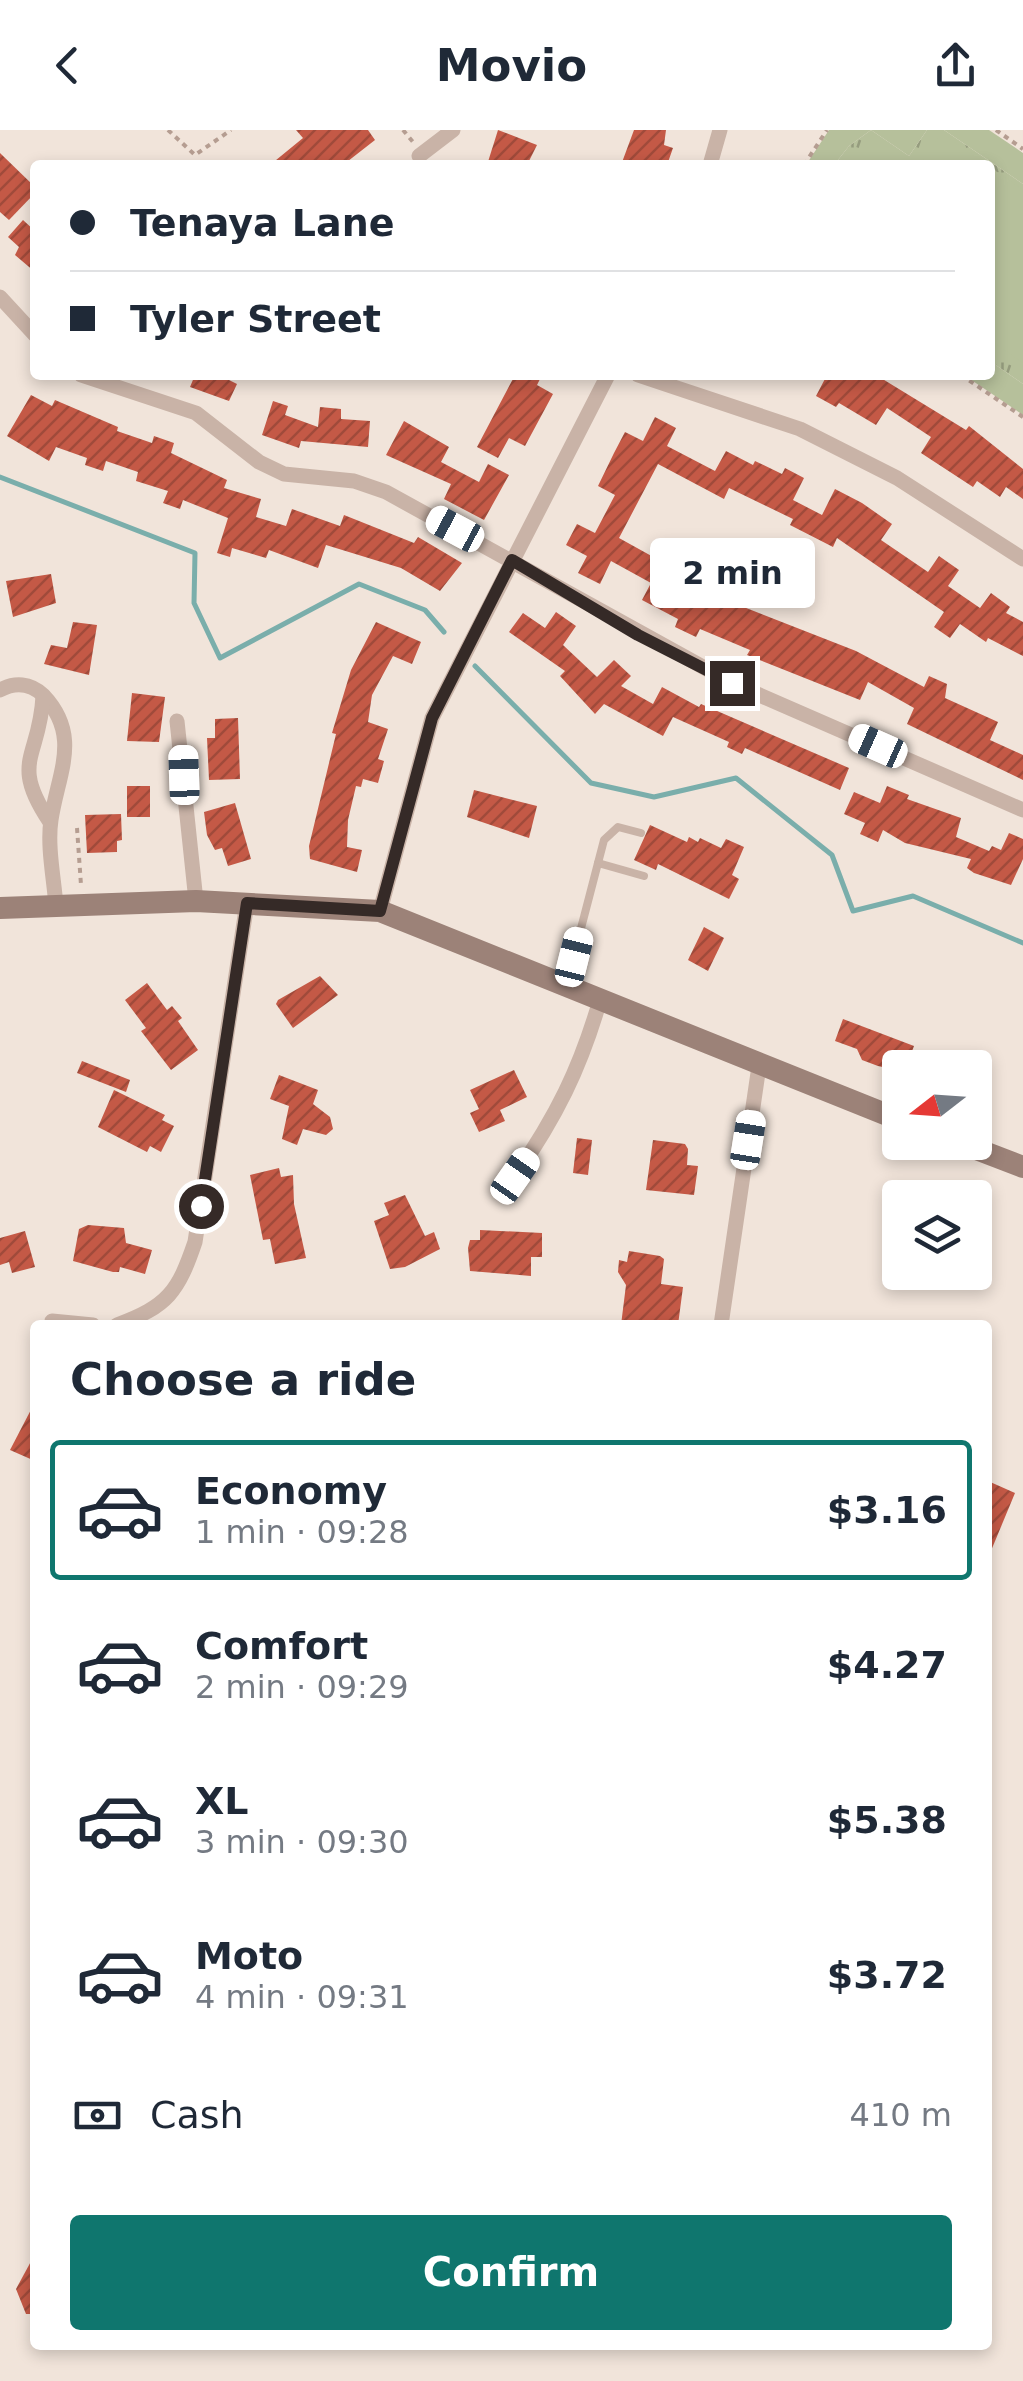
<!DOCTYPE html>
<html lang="en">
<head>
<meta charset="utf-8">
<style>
  :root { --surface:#fff; --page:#f6f6f7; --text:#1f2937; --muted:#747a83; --line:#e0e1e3; --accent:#0f766e }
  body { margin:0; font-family:"DejaVu Sans",sans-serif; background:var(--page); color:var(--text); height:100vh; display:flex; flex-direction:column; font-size:38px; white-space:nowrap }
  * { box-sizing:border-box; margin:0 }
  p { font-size:32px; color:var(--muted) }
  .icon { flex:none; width:55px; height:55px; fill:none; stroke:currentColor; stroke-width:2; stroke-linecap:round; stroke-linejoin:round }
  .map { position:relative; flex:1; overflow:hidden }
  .sheet { position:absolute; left:30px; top:1190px; width:962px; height:1030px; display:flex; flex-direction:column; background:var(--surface); border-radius:10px; box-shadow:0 5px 15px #0003 }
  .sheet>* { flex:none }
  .top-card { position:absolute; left:30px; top:30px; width:965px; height:220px; border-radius:10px; box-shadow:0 5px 15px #0003; display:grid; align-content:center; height:220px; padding:0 40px; background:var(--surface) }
  .needle { width:65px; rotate:253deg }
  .buttons { position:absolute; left:882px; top:920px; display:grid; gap:20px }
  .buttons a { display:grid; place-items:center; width:110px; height:110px; border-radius:10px; background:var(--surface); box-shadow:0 5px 15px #0003; font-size:50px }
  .end { position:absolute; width:45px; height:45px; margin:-22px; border:12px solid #352a27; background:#fff; box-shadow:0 0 0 5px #fff }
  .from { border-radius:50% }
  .bubble { position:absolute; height:70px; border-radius:10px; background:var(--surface); box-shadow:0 5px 15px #0003; font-size:32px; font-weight:700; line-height:70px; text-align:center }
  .car { position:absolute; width:30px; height:60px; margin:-30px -15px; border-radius:12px; box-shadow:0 0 8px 2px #0007; background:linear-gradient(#fff 24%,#345 0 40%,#fff 0 76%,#345 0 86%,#fff 0) }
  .top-card b { display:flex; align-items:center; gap:35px; height:95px; font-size:38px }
  .top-card b+b { border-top:2px solid var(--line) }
  .top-card i { width:25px; height:25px; background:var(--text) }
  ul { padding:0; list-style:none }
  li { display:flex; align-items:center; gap:30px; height:140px; margin:0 20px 15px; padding:0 20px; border:5px solid transparent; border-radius:10px }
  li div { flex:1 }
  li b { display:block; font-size:38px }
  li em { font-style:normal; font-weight:700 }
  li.active { border-color:var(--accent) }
  li>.icon { width:90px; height:90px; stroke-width:1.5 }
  h2 { padding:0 40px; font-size:45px; line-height:120px }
  .pay { display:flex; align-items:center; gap:25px; height:110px; padding:0 40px; font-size:38px }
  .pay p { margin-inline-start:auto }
  .cta { display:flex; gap:20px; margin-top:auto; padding:20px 40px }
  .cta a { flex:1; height:115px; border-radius:10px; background:var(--accent); color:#fff; font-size:40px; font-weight:700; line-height:115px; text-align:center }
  header { display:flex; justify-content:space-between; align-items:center; height:130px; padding:0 40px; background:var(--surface); font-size:45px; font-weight:700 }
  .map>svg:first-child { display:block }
  .grass { fill:url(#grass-tufts) }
  .green { fill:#b6c09b }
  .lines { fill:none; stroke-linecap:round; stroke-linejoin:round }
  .stream { stroke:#7aaeab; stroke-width:5 }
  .building { fill:url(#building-hatch) }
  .path { stroke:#b59d91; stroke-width:4; stroke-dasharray:5 5; stroke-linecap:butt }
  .lane { stroke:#c9b3a7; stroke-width:8 }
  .street { stroke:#c9b3a7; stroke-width:15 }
  .secondary { stroke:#9c8278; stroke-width:22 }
  .route { stroke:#352a27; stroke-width:12 }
</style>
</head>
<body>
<header><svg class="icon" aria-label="back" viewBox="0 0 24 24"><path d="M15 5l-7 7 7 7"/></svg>Movio<svg class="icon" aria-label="share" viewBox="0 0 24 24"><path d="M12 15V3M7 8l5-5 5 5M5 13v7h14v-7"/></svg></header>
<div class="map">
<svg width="1023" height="2251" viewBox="0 0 1023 2251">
  <defs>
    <pattern id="grass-tufts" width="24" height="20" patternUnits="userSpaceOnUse" patternTransform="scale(2.5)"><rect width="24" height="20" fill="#b6c09b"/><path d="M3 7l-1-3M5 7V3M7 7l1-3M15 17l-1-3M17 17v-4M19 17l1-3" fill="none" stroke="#959c7e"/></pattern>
    <pattern id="building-hatch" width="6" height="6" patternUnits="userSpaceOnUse" patternTransform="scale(2.5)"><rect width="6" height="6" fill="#c45946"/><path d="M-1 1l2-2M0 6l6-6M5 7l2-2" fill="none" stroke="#a04a3a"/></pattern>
  </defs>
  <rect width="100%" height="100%" fill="#f1e4da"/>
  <path class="grass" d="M871 0 909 26 927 0H944L1023 54V254L990 231V35H834L849 16Z"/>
  <g class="green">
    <path d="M829 0H927L909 26 871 0 849 16 834 35H806Z"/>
    <path d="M944 0H989L1023 23V54Z"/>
    <path d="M941 3 987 35H920Z"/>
    <path d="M990 37 1023 60V233L990 210Z"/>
    <path d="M990 231 1023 254V285L964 245H990Z"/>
  </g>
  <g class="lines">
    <g class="stream">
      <path d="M0 347 195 423 194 473 220 528 359 454 425 480 444 502"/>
      <path d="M475 536 591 653 654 667 736 648 832 725 853 781 913 766 1023 813"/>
    </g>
  </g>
  <g class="building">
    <path d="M296 0H368L375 10 343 35H270L303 8Z"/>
    <path d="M498 0 537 15 527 35H487Z"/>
    <path d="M634 0H666L664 15 673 18 667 35H621Z"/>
    <path d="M0 23 35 57V63L9 90 0 82Z"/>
    <path d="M23 90 35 101V142L15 125 19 117 8 107Z"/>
    <path d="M195 245H231L229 250 237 254 229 271 190 257Z"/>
    <path d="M515 245H542L537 255 553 264 525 316 509 308 498 328 477 317Z"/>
    <path d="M827 245H876L966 300 969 296 1023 339V369L1006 357 1000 367 977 351 973 357 921 323 931 307 887 278 876 295 839 273 836 277 816 266Z"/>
    <path d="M31 265 52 276 55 270 118 297 117 301 152 313 154 306 174 313 171 323 227 350 224 358 261 369 256 387 286 396 292 379 340 396 344 385 414 413 418 407 462 433 440 461 401 438 326 415 318 438 269 420 266 428 232 418 230 427 217 423 228 388 183 370 180 379 163 373 168 361 136 351 138 342 106 331 103 341 85 335 87 328 56 317 49 331 7 306Z"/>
    <path d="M273 271 288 276 285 285 318 297 320 277 341 279V289L370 291 368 317 301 311 299 318 262 305Z"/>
    <path d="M655 287 676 298 667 316 715 341 726 321 753 335 755 331 782 344 785 338 804 348 793 370 822 385 835 359 862 373 892 394 881 410 928 442 939 426 959 440 948 456 980 478 991 463 1010 477 1006 483 1023 492V526L988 508 986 512 960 494 950 508 934 497 944 482 837 408 833 417 790 395 793 389 729 358 724 369 658 334 619 408 684 444 680 452 856 521 924 557 929 546 947 554 945 568 998 592 990 610 1023 625V650L907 594 914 578 868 552 860 570 747 525 750 520 700 499 696 507 675 497 678 489 642 470 651 453 611 431 600 454 578 443 587 426 566 415 577 394 595 403 615 365 598 356 614 323 625 302 643 311Z"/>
    <path d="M404 291 449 317 441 332 479 352 488 334 509 345 484 390 444 369 451 354 386 325Z"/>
    <path d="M51 444 56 473 13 487 6 451Z"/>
    <path d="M556 482 576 496 563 515 597 547 614 530 631 546 621 556 653 574 662 557 699 577 701 574 849 638 840 660 745 618 742 624 727 617 729 612 673 587 663 606 604 574 595 584 560 546 565 541 509 502 523 483 545 498Z"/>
    <path d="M73 492 97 495 89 545 44 534 51 515 67 518Z"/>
    <path d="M376 492 421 512 412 534 393 526 372 565 368 592 388 599 378 629 384 631 378 653 363 649 361 657 356 656 348 690 347 717 362 720 357 742 310 729 309 716 336 604 332 603 351 540Z"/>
    <path d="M132 563 165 567 159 612 127 611Z"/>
    <path d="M238 588 240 649 209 650 207 608H215V589Z"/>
    <rect x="127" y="656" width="23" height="31"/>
    <path d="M887 656 909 665 907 669 961 688 956 707 989 721 992 716 1001 720 1009 703 1023 709V729L1011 755 974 743 967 738 971 729 905 713 883 700 878 712 860 704 865 693 844 684 854 662 880 673Z"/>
    <path d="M474 660 537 676 529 708 467 687Z"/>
    <path d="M235 673 251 729 228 736 222 718 215 720 207 705 204 682Z"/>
    <path d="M121 684 122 710 117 711V722L87 723 85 685Z"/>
    <path d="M650 695 687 712 689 707 698 712 700 708 721 718 726 709 744 717 732 745 739 749 729 769 658 734 656 740 634 730Z"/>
    <path d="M704 797 724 808 708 841 688 830Z"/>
    <path d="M320 846 338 865 293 898 276 874 278 870Z"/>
    <path d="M147 853 167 880 172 876 182 888 178 891 198 920 171 940 141 901 146 898 125 870Z"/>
    <path d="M843 889 914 916 906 938 900 941 878 936 862 930 857 919 835 911Z"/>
    <path d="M82 931 130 950 126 962 77 943Z"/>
    <path d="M514 940 527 967 500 980 505 991 479 1002 470 983 479 979 470 960Z"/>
    <path d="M279 945 318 960 313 974 330 987 333 999 326 1005 303 999 297 1015 282 1009 289 976 270 969Z"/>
    <path d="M114 960 165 985 162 990 174 996 161 1022 150 1016 147 1022 98 997Z"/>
    <path d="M577 1008 592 1010 588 1045 573 1043Z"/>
    <path d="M653 1010 685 1014 688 1019 687 1035 698 1036 694 1065 646 1060Z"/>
    <path d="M279 1038 281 1047 293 1045 294 1074 306 1128 275 1134 270 1109 263 1110 250 1045Z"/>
    <path d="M405 1065 425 1106 434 1102 440 1119 405 1137 390 1139 374 1091 389 1085 384 1073Z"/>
    <path d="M88 1095 124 1098 126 1113 152 1120 145 1144 120 1137 119 1142H113L73 1131 79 1099Z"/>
    <path d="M480 1100 542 1103V1127H531V1146L470 1141 468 1118 470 1110H480Z"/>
    <path d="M25 1101 35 1137 12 1143 9 1132 0 1135V1108Z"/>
    <path d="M629 1121 660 1126 664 1129 661 1154 683 1157 678 1195H621L626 1155 618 1142 619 1130 627 1132Z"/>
    <path d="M35 1272V1331L10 1320Z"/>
    <path d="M988 1351 1015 1363 988 1428Z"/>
    <path d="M35 2124V2184H26L16 2159Z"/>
  </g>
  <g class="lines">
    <g class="path">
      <path d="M168 0 195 25 231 0"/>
      <path d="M403 0 413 12"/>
      <path d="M996 0 1023 19"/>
      <path d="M804 35 827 0"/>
      <path d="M961 245 1023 287"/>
      <path d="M77 698 81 755"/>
    </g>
    <g class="lane">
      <path d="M598 733 644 746"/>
      <path d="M567 852 604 710 618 697 641 703"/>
    </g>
    <g class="street">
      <path d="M419 26 453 0"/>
      <path d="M710 35 720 0"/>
      <path d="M0 167 35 205"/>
      <path d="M81 245 196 283 259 332 284 344 354 351 386 362 732 553 1023 680"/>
      <path d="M638 245 800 299 897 348 1023 429"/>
      <path d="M0 560C15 552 30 553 43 565 82 606 58 643 51 690 47 716 54 749 56 776"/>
      <path d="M43 566C40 628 9 631 50 692"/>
      <path d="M177 591 196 771"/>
      <path d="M380 781 432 588 608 245"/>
      <path d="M515 1046C556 987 580 939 600 870"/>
      <path d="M52 1191 93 1195"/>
      <path d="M117 1195C168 1176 178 1162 195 1112L247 773"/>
      <path d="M721 1195 759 936"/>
    </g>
    <g class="secondary">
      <path d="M0 778 196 771 380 781 900 990"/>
      <path d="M958 1012 1023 1037"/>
    </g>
  </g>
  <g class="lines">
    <path class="route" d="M201 1076 247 773 380 781 432 588 512 430 638 505 732 553"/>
  </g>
</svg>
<div class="buttons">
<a><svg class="needle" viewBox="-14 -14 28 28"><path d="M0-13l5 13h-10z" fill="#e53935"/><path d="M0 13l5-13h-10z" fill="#747a83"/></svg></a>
<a><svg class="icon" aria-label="layers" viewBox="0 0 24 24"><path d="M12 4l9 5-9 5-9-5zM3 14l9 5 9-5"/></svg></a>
</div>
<i class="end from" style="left:201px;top:1076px"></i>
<i class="end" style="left:732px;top:553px"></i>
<div class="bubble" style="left:650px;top:408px;width:165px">2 min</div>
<i class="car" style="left:455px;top:399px;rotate:298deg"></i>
<i class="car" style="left:878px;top:616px;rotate:294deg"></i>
<i class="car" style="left:184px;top:645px;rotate:358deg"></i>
<i class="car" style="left:574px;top:827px;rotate:14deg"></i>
<i class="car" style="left:748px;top:1010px;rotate:9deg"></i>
<i class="car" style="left:515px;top:1046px;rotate:35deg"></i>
<div class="top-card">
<b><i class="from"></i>Tenaya Lane</b>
<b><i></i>Tyler Street</b>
</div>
<section class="sheet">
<h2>Choose a ride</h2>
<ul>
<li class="active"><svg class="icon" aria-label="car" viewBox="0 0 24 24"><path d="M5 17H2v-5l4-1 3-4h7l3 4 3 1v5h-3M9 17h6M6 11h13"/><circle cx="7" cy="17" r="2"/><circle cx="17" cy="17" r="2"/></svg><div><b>Economy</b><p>1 min · 09:28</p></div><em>$3.16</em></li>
<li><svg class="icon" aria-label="car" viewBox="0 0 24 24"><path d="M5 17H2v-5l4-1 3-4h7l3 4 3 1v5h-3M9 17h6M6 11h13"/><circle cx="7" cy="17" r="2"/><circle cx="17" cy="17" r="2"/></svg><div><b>Comfort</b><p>2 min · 09:29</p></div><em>$4.27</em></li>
<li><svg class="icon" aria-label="car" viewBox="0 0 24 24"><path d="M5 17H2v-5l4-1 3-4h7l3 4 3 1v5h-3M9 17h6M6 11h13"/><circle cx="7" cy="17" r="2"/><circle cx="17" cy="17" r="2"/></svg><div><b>XL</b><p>3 min · 09:30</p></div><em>$5.38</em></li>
<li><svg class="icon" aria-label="car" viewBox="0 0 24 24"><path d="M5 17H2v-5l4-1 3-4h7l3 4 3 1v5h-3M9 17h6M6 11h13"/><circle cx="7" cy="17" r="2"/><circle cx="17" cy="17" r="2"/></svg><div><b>Moto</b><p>4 min · 09:31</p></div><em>$3.72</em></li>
</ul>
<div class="pay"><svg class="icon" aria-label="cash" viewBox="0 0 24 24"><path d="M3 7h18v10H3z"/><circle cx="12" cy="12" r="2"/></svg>Cash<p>410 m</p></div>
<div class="cta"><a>Confirm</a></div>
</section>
</div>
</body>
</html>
